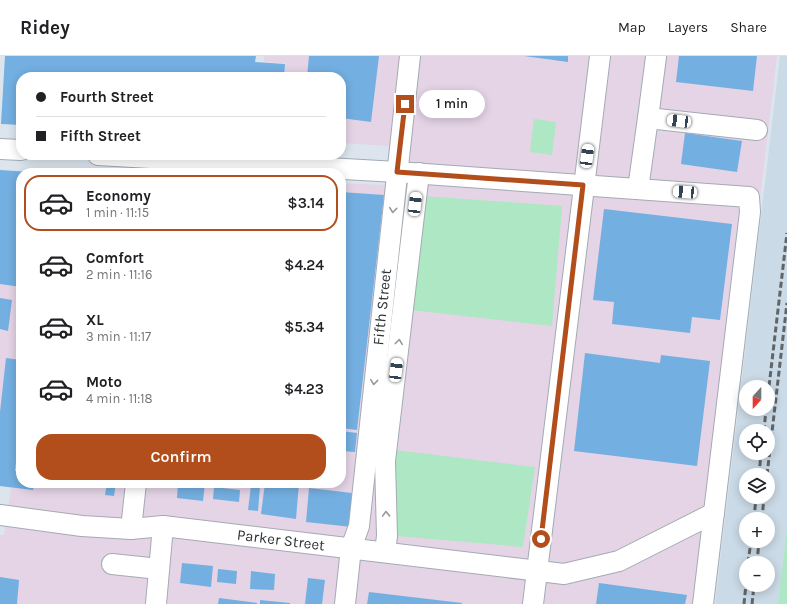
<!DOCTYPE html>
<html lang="en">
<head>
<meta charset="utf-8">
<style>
  :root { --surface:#fff; --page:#f2f2f2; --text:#202124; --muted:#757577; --line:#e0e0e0; --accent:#b24e1c }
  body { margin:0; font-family:Karla,sans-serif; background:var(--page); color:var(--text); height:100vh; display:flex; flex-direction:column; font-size:15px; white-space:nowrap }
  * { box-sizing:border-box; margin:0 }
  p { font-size:13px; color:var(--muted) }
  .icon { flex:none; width:22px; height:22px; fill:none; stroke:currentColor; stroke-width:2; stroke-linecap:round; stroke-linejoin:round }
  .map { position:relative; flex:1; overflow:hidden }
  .panel { position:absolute; left:16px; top:112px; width:330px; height:320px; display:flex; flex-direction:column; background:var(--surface); border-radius:16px; box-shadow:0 2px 10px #0003 }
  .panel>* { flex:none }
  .hud { position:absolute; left:16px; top:16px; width:330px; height:88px; border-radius:16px; box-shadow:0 2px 10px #0003; display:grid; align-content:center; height:88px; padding:0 20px; background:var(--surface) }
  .needle { width:26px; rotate:201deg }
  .tools { position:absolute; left:739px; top:324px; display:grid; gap:8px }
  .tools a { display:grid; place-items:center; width:36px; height:36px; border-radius:50%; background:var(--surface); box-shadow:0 2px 10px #0003; font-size:20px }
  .end { position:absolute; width:18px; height:18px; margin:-9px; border:5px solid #b24e1c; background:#fff; box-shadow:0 0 0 2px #fff }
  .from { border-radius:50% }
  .bubble { position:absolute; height:28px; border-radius:14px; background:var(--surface); box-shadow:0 2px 10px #0003; font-size:13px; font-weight:600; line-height:28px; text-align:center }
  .car { position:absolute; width:12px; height:24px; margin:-12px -6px; border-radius:5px; box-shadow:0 0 3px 1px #0007; background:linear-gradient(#fff 24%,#345 0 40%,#fff 0 76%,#345 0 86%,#fff 0) }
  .hud b { display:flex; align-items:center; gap:14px; height:38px; font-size:15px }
  .hud b+b { border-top:1px solid var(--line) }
  .hud i { width:10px; height:10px; background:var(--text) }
  ul { padding:7px 0 0; list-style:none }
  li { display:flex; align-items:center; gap:12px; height:56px; margin:0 8px 6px; padding:0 12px; border:2px solid transparent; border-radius:16px }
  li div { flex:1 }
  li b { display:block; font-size:15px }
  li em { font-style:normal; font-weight:600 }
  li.on { border-color:var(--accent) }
  li>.icon { width:36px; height:36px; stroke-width:1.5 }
  .cta { display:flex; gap:8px; margin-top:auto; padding:8px 20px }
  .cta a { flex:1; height:46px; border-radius:16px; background:var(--accent); color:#fff; font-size:16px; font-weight:600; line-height:46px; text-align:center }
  header { display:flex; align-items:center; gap:24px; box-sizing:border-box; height:56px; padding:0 20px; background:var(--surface); border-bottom:1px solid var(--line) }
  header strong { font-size:19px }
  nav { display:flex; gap:22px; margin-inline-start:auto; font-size:14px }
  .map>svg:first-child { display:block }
  .built { fill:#cadae6; fill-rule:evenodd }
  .industrial { fill:#e4d4e6 }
  .green { fill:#ade7c3 }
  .building { fill:#73afe1 }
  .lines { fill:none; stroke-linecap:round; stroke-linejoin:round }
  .minor-casing { stroke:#a2abb3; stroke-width:22 }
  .minor { stroke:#fff; stroke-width:20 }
  .rail { stroke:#5f6569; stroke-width:3; stroke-dasharray:6 3; stroke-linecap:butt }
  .oneway { stroke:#97999a }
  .route { stroke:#b24e1c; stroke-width:5 }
  .labels { text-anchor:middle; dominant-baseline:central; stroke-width:4; stroke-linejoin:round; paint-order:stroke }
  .street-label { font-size:15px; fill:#2f3336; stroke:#fff }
</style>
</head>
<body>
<header>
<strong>Ridey</strong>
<nav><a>Map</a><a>Layers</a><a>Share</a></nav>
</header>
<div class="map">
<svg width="787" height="548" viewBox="0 0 787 548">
  <rect width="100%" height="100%" fill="#dce5ee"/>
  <path class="built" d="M780 0H787V472L778 548H715ZM746 331H768V353H746ZM746 375H768V397H746ZM746 419H768V441H746ZM746 463H768V485H746ZM746 507H768V529H746Z"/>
  <path class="industrial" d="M264 0H777L712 548H0V479H4L11 432 0 430V226L21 228V427H341V127L385 129 389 90 341 87V21H284L285 7 264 6Z"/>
  <g class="green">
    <path d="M534 63 556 66 552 99 530 96Z"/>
    <path d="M423 140 562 150 552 270 411 254Z"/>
    <path d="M395 394 535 411 523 491 397 480Z"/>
    <path d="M787 472V548H778Z"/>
  </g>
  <g class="building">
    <path d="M5 0H256L255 6 285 8 284 21H21V69L1 68Z"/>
    <path d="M309 0H379L371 66 341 62V21H307Z"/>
    <path d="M524 0H568V6Z"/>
    <path d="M679 0H757L753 35 676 26Z"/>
    <path d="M685 77 742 85 737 116 681 108Z"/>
    <path d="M0 114 30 116 21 117V231L0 228Z"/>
    <path d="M341 136 384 139 357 374 341 372Z"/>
    <path d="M604 153 732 168 720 264 692 261 690 277 612 268 614 246 593 244Z"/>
    <path d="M0 242 12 244 8 275 0 273Z"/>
    <path d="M20 254H21V288L16 287Z"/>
    <path d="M585 297 660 307 661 299 710 305 697 410 574 395Z"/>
    <path d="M6 302 21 304V360L15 415 21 416V427H34L33 434 0 430V356Z"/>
    <path d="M341 375 357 377 355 396 341 395Z"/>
    <path d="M107 427H116L114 440 105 439Z"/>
    <path d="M178 427H205L203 445 177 442Z"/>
    <path d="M265 427H299L296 463 261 458Z"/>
    <path d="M251 429 260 430 258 455 248 454Z"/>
    <path d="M214 431 240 434 239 446 213 443Z"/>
    <path d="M309 432 352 437 351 450 355 451 352 471 306 466Z"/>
    <path d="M182 507 213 510 211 531 180 527Z"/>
    <path d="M218 513 237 515 236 528 217 526Z"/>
    <path d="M251 515 275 518 274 534 250 533Z"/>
    <path d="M0 521 19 524 17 548H0Z"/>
    <path d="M308 522 325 524 322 548H305Z"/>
    <path d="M599 527 687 539 685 548H596Z"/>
    <path d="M369 536 462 547V548H367Z"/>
    <path d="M219 542 257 547V548H218Z"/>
    <path d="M260 544 290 547V548H260Z"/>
  </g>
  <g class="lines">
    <g class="minor-casing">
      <g id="minor">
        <path d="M648 62 656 1"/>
        <path d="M0 93 21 94"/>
        <path d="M98 99 397 116 749 141 750 156 703 548"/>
        <path d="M638 133 648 62 757 74"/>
        <path d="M0 459 82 470 131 473 163 470 564 518 619 505 714 457"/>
        <path d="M131 473 136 427"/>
        <path d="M385 496 387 480 385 405 419 117"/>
        <path d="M112 508 159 513"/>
        <path d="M156 548 163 470"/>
        <path d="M345 548 351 492 359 470 410 0"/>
        <path d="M533 548 600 0"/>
      </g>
    </g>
    <use href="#minor" class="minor"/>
    <g class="rail">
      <path d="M768 339 787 177"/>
      <path d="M764 375 766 353"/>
      <path d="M759 419 761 397"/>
      <path d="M767 419 787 247"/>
      <path d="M754 463 756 441"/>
      <path d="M762 463 764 441"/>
      <path d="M748 507 751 485"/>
      <path d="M757 507 759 485"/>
      <path d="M744 548 746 528"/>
      <path d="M752 548 754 529"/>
    </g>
  </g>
  <defs><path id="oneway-chevron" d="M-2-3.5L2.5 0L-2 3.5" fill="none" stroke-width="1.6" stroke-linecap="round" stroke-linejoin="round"/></defs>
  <g class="oneway">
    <use href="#oneway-chevron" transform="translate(393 154) rotate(96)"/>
    <use href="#oneway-chevron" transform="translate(399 286) rotate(-83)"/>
    <use href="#oneway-chevron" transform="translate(374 326) rotate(96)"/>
    <use href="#oneway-chevron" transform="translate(386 458) rotate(-92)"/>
  </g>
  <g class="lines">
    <path class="route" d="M405 48 397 116 583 129 541 483"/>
  </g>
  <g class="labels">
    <g class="street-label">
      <text transform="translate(382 251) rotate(-84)">Fifth Street</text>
      <text transform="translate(281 484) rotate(7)">Parker Street</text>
    </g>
  </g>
</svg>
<div class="tools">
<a><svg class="needle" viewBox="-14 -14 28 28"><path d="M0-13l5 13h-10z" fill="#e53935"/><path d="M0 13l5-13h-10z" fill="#757577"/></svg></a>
<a><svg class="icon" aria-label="locate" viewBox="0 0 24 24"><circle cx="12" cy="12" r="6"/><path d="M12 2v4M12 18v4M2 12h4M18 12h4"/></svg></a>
<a><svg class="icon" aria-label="layers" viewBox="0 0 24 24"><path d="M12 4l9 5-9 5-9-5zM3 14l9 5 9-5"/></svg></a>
<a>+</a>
<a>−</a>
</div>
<i class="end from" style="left:541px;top:483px"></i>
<i class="end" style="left:405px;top:48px"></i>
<div class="bubble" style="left:419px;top:34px;width:66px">1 min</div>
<i class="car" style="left:679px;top:65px;rotate:277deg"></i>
<i class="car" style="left:587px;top:100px;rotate:8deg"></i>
<i class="car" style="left:685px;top:136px;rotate:274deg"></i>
<i class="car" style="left:415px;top:148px;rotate:7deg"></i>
<i class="car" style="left:396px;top:314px;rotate:7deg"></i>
<div class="hud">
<b><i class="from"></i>Fourth Street</b>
<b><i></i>Fifth Street</b>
</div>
<section class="panel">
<ul>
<li class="on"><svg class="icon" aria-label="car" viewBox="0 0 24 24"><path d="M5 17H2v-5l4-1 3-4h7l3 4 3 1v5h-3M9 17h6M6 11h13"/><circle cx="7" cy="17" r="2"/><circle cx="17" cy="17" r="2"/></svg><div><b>Economy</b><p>1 min · 11:15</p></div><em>$3.14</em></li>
<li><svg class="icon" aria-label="car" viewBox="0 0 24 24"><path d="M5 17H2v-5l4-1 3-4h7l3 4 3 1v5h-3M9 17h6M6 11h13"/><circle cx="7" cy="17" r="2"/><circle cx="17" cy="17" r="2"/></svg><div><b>Comfort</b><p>2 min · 11:16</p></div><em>$4.24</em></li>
<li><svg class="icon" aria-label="car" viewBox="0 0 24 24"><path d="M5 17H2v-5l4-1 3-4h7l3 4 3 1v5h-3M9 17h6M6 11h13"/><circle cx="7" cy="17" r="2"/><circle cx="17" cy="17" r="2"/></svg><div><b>XL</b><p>3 min · 11:17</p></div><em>$5.34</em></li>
<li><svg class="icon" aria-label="car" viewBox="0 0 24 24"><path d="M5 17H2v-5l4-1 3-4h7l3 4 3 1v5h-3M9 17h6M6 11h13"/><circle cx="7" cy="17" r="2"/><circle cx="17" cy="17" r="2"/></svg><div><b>Moto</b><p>4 min · 11:18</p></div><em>$4.23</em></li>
</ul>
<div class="cta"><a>Confirm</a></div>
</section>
</div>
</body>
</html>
